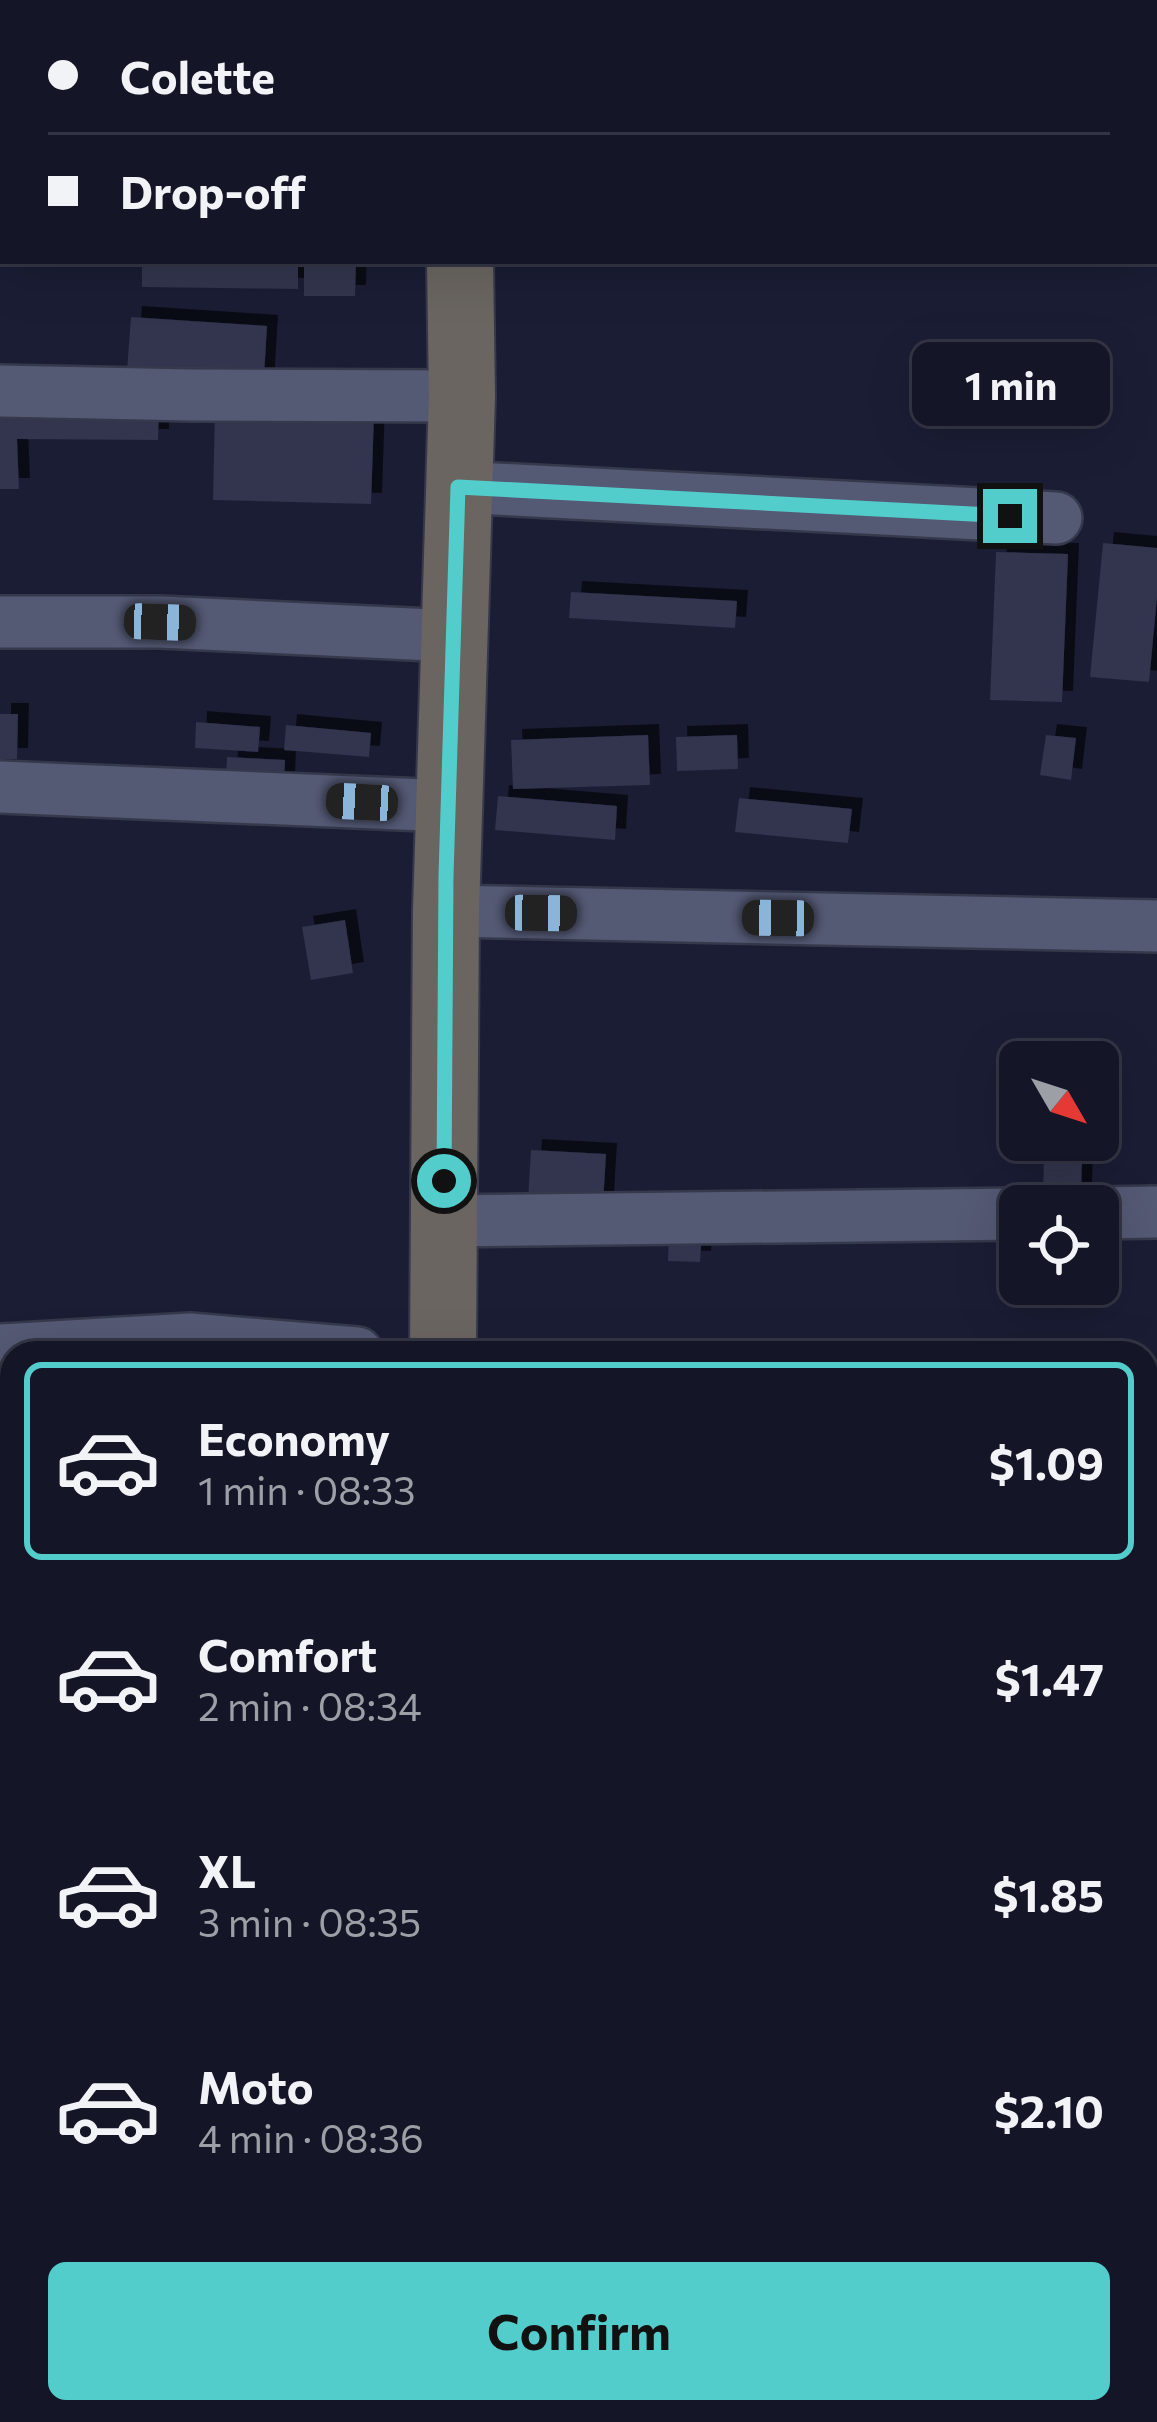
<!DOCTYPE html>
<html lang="en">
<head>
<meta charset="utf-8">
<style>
  :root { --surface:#141627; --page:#1d1f2f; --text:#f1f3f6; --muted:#9d9fa7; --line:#333544; --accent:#53cdcb }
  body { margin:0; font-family:Commissioner,sans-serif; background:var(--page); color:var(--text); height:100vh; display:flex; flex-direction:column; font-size:45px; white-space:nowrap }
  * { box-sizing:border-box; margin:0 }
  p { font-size:39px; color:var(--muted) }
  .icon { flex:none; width:66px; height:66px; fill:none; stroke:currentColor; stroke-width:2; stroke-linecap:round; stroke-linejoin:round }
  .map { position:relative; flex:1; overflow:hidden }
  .details { position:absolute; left:0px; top:1341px; width:1158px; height:1083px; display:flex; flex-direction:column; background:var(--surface); border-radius:36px 36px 0 0; box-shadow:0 12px 48px #0002,0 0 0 3px var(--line) }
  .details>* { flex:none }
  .hud { position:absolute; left:0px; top:0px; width:1158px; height:264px; box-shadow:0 12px 48px #0002,0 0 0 3px var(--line); display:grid; align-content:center; height:264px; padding:0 48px; background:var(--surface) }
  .needle { width:78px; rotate:129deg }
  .buttons { position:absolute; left:999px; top:1041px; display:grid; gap:24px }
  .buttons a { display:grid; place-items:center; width:120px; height:120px; border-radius:18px; background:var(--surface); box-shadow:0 12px 48px #0002,0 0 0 3px var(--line); font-size:60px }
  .end { position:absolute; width:54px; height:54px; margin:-27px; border:15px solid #53cdcb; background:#111; box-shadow:0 0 0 6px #111 }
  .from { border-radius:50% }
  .bubble { position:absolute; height:84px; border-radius:18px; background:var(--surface); box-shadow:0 12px 48px #0002,0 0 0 3px var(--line); font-size:39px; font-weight:700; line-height:84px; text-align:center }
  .car { position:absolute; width:36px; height:72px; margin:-36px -18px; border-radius:15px; box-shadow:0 0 9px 3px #0007; background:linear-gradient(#222 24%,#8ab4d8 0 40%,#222 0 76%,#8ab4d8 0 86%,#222 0) }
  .hud b { display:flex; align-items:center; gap:42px; height:114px; font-size:45px }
  .hud b+b { border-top:3px solid var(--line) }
  .hud i { width:30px; height:30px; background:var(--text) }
  ul { padding:21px 0 0; list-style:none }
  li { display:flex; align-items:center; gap:36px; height:198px; margin:0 24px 18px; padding:0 24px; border:6px solid transparent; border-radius:18px }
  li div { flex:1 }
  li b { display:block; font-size:45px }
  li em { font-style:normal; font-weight:700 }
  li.on { border-color:var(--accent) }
  li>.icon { width:108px; height:108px; stroke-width:1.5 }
  .cta { display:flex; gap:24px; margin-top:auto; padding:24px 48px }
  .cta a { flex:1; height:138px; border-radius:18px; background:var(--accent); color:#111; font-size:48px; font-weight:700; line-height:138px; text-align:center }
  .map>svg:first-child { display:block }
  .building { fill:#30344d; filter:url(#shadow) }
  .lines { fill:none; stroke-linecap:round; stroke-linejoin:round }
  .street-casing { stroke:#36384c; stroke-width:56 }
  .secondary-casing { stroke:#36384c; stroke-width:70 }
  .street { stroke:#545974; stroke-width:51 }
  .secondary { stroke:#6a6560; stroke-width:66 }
  .route { stroke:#53cdcb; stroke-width:15 }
</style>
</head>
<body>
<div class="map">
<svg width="1157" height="2422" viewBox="0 0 1157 2422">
  <defs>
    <filter id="shadow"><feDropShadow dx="11" dy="-11" stdDeviation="0" flood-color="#0009"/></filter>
  </defs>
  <rect width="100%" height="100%" fill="#1a1d34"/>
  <g class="building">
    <path d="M142 261H298V289L142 287Z"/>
    <path d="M304 261H356L355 296H304Z"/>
    <path d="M131 317 267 326 263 392 126 383Z"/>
    <path d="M0 404 159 406 158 440 17 439 19 489H0Z"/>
    <path d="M215 409 374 413 371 504 213 500Z"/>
    <path d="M1103 543 1157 548V597L1149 682 1090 677Z"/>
    <path d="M996 552 1068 554 1062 702 990 700Z"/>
    <path d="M571 592 737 601 735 628 569 618Z"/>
    <path d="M0 714H18L17 759H0Z"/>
    <path d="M196 722 260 727 258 752 195 748Z"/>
    <path d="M286 725 371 733 369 757 284 750Z"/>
    <path d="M648 735 650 785 513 789 511 740Z"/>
    <path d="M737 735 738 769 677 771 676 737Z"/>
    <path d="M1046 735 1076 738 1071 780 1040 775Z"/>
    <path d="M227 757 285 760 284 785 226 782Z"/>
    <path d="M498 796 617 806 615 840 495 830Z"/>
    <path d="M739 798 852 809 848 843 735 832Z"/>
    <path d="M345 920 353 973 311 980 302 927Z"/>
    <path d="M531 1150 606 1154 603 1204 528 1200Z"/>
    <path d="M1044 1154H1082L1081 1197 1043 1196Z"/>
    <path d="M669 1231 702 1232 700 1262 668 1261Z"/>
    <path d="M12 1914V1973L0 1974V1915Z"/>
    <rect x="0" y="2101" width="12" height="136"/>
    <path d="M899 2412H966L967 2422H900Z"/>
  </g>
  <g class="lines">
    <g class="street-casing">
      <g id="street">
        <path d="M0 391 191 395 462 396"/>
        <path d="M458 487 1056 518"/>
        <path d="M0 622H160L453 636"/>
        <path d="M0 787 448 806"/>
        <path d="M446 911 1157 926"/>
        <path d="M1098 1213 1157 1212"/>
        <path d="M444 1221 1020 1214"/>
        <path d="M0 1350 190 1339 357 1353"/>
        <path d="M0 1750H12"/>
        <path d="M0 2012H12"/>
        <path d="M1146 2198 1157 2192"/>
        <path d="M1146 2318 1157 2319"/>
      </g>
    </g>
    <g class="secondary-casing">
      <g id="secondary">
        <path d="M457 0V3"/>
        <path d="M443 1353 446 911 462 396 460 261"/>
        <path d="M475 2412 476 2422"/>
      </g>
    </g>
    <use href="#street" class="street"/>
    <use href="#secondary" class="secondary"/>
  </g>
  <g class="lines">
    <path class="route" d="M444 1181 446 876 458 487 1010 516"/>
  </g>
</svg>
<div class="buttons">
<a><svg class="needle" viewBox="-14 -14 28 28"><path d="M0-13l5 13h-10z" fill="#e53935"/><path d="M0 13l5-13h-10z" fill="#9d9fa7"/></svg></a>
<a><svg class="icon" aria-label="locate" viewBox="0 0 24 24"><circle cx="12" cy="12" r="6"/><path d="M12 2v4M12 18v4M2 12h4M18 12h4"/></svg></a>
</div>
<i class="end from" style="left:444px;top:1181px"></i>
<i class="end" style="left:1010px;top:516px"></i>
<div class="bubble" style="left:912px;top:342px;width:198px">1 min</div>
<i class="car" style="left:160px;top:622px;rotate:92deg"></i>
<i class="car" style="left:362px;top:802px;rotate:273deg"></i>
<i class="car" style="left:541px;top:913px;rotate:91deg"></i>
<i class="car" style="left:778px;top:918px;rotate:271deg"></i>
<div class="hud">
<b><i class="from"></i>Colette</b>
<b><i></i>Drop-off</b>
</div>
<section class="details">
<ul>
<li class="on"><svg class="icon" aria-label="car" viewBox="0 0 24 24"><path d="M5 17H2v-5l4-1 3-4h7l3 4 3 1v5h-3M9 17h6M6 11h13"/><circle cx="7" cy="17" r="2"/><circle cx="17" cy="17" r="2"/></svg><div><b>Economy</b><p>1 min · 08:33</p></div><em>$1.09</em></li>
<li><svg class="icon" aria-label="car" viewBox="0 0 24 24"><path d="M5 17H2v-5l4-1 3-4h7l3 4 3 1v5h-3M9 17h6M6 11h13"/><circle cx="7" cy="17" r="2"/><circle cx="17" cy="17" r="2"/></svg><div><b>Comfort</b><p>2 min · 08:34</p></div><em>$1.47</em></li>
<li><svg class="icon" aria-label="car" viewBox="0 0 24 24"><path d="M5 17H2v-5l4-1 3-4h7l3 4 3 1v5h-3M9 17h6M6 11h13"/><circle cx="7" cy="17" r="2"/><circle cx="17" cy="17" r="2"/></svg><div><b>XL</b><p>3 min · 08:35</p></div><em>$1.85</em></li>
<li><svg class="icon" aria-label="car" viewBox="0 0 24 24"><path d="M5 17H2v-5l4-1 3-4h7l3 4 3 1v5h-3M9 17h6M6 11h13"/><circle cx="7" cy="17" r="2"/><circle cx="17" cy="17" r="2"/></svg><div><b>Moto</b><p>4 min · 08:36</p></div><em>$2.10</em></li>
</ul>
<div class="cta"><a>Confirm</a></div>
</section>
</div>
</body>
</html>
